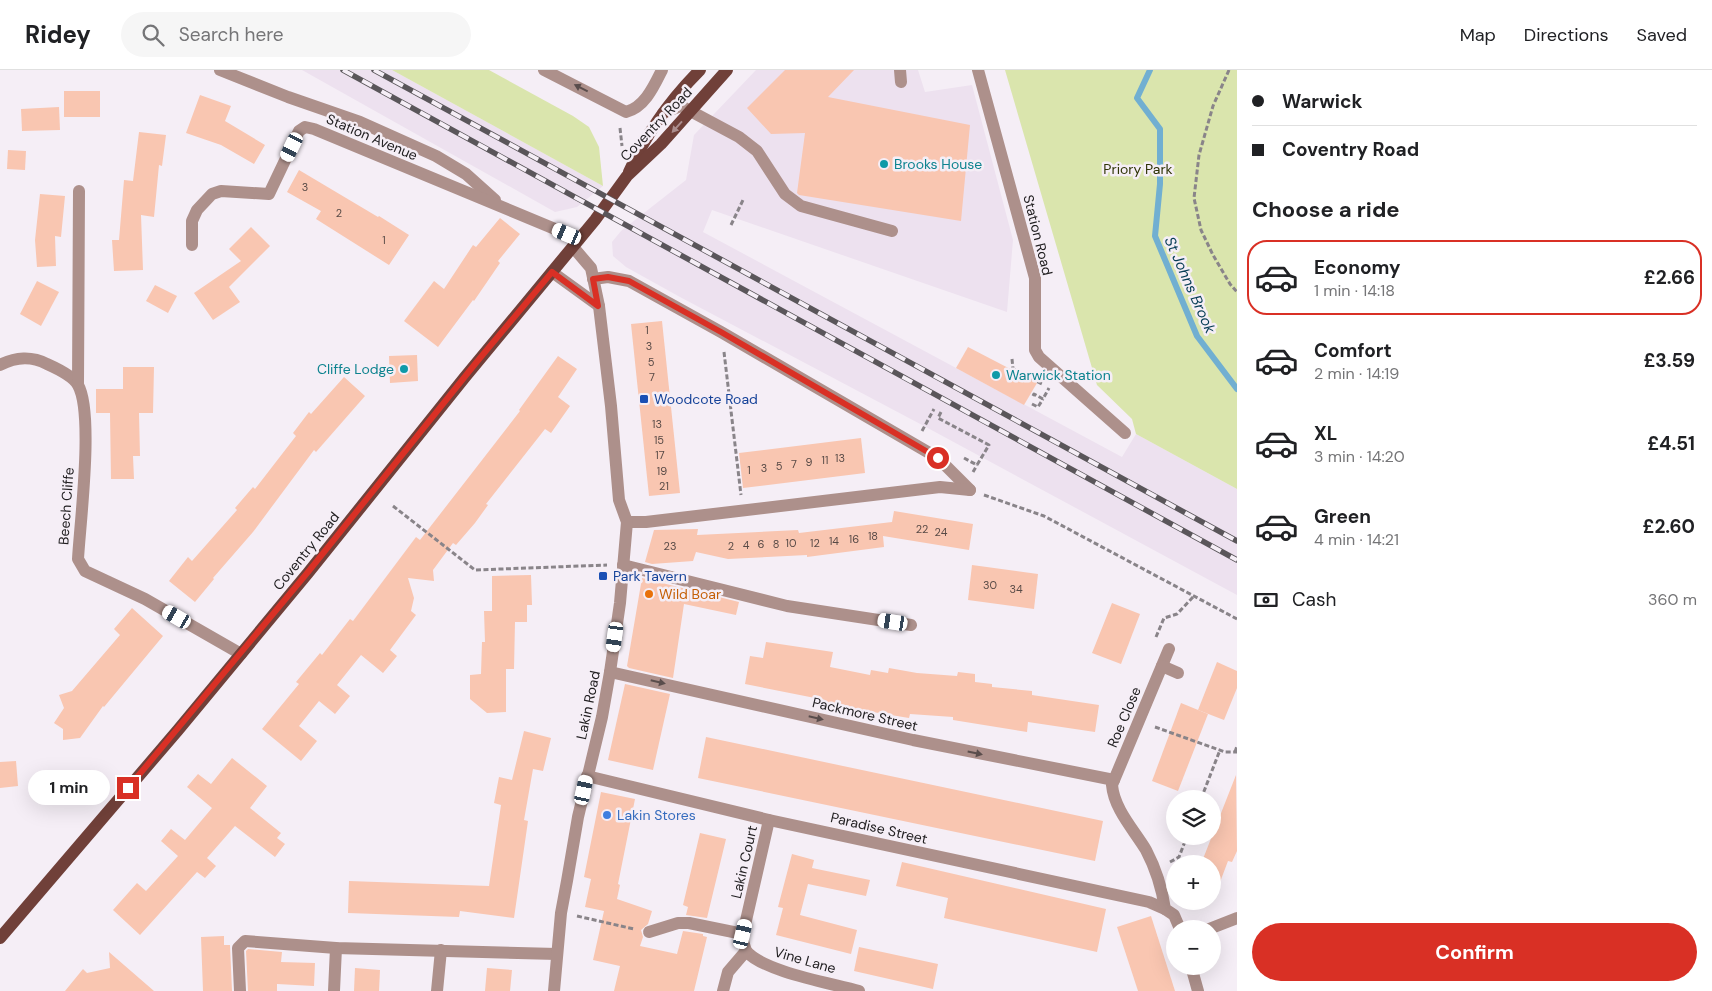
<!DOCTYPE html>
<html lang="en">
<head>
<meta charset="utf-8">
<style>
  :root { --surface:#fff; --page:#f6f6f6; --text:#202124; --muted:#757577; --line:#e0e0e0; --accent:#d93025 }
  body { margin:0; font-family:"DM Sans",sans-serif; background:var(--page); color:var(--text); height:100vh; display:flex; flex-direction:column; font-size:19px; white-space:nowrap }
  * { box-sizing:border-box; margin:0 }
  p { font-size:16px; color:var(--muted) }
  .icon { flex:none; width:28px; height:28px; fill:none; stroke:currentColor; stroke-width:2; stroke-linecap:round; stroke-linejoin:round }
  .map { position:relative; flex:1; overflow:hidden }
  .sheet { display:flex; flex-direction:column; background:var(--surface); width:475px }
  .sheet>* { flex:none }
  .guide { display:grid; align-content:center; height:110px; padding:0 15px; background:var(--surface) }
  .tools { position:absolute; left:1166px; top:720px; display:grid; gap:10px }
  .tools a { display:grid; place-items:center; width:55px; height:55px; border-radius:50%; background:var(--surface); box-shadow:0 5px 20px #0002; font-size:25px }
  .end { position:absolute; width:22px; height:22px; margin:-11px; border:6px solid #d93025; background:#fff; box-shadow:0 0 0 2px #fff }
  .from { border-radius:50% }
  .bubble { position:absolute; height:35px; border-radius:18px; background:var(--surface); box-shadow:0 5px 20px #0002; font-size:16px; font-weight:700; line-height:35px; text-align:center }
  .car { position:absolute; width:15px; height:30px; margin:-15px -8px; border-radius:6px; box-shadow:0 0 4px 1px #0007; background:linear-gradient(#fff 24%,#345 0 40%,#fff 0 76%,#345 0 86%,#fff 0) }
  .guide b { display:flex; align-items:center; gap:18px; height:48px; font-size:19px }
  .guide b+b { border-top:1px solid var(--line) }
  .guide i { width:12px; height:12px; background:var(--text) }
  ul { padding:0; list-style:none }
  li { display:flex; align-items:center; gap:15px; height:75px; margin:0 10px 8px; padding:0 5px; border:2px solid transparent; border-radius:20px }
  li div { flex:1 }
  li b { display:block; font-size:19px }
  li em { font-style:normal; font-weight:700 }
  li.on { border-color:var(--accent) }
  li>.icon { width:45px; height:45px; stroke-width:1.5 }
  h2 { padding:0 15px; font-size:22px; line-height:60px }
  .pay { display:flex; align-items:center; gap:12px; height:55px; padding:0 15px; font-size:19px }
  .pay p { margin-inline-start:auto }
  .cta { display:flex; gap:10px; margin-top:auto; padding:10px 15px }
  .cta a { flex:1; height:58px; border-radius:30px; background:var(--accent); color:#fff; font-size:20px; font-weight:700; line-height:58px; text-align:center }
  header { display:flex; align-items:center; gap:30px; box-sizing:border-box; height:70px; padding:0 25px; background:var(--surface); border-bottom:1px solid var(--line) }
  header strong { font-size:24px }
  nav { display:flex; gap:28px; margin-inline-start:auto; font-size:18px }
  .search { width:350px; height:45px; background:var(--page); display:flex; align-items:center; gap:12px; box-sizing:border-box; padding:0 18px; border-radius:28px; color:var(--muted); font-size:19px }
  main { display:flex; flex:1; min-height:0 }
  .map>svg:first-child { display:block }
  .built { fill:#ede1ef }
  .green { fill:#dae5ad }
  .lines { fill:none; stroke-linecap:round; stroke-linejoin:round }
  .stream { stroke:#71afd1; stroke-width:6 }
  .building { fill:#f9c6b1 }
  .path { stroke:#898489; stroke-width:3; stroke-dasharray:5 2.5; stroke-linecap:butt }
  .minor { stroke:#ad908b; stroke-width:12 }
  .major { stroke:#704039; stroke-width:12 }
  .rail-casing { stroke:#5a565a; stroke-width:5.5 }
  .rail { stroke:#f5eef6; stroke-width:4; stroke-dasharray:11; stroke-linecap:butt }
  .oneway { fill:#5a4d4c }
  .oneway2 { fill:#ac8e8e }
  .route { stroke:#d93025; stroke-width:6 }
  .culture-dot { fill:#0f9aa8; stroke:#f5eef6; stroke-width:2 }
  .transit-dot { fill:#1a4fb4; stroke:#f5eef6; stroke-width:2 }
  .food-dot { fill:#e8710a; stroke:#f5eef6; stroke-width:2 }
  .shop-dot { fill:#3f7fe0; stroke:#f5eef6; stroke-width:2 }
  .labels { text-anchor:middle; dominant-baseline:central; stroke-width:5; stroke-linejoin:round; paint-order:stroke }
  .number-label { font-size:11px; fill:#584a46 }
  .street-label { font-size:14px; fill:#222022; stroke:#f5eef6 }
  .culture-label { font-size:14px; fill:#0d838f; stroke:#f5eef6; text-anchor:start }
  .park-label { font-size:14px; fill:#2e3405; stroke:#f5eef6 }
  .transit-label { font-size:14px; fill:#164399; stroke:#f5eef6; text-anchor:start }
  .food-label { font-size:14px; fill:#c56008; stroke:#f5eef6; text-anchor:start }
  .shop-label { font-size:14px; fill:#366cbe; stroke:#f5eef6; text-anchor:start }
  .water-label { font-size:15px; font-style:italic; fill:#073d55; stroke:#f5eef6 }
</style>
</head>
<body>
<header>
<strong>Ridey</strong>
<div class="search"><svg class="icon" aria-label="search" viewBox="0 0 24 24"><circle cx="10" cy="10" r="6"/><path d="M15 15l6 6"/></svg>Search here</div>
<nav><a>Map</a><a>Directions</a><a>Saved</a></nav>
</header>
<main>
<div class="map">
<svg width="1237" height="921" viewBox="0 0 1237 921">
  <rect width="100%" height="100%" fill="#f5eef6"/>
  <g class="built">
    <path d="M302 0H392L603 116 577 137 555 142Z"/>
    <path d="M756 0H918L925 22 972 15 1013 170 1007 242 712 140 703 162 1122 387 1136 364 1237 419V525L924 356 680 227 626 197 613 186 612 172 621 161 686 110 694 65Z"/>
  </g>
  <g class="green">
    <path d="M392 0H489L573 46 589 57 599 77 603 116Z"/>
    <path d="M1005 0H1237V419L1136 364 1132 349 1097 315Z"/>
  </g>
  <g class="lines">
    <path class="stream" d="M1150 0 1137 28 1160 59V114L1155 166 1197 266 1237 319"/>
  </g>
  <g class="building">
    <path d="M785 0H854L828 27 970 55 961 151 799 125 797 123 805 63 771 64 747 38Z"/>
    <rect x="64" y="21" width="36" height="26"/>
    <path d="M200 25 231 36 225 51 265 75 254 94 221 75 186 63Z"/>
    <path d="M59 37 60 60 22 61 21 39Z"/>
    <path d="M139 62 166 65 162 96 159 95 154 147 141 145 143 200 114 201 112 170H119L124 110 133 111Z"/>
    <path d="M8 80 26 81 25 100 7 99Z"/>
    <path d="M299 100 378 147 379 146 409 165 389 195 316 149 321 141 287 122Z"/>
    <path d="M40 124 65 126 61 167 55 166 56 196 37 197 35 170Z"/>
    <path d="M500 148 520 164 498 191 500 193 474 231 473 230 438 277 404 251 434 211 444 219 473 175 476 177Z"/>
    <path d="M251 157 270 176 229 217 240 232 213 250 194 223 241 191 229 179Z"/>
    <path d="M37 211 59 222 41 256 20 244Z"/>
    <path d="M155 215 177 226 168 243 146 231Z"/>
    <path d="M662 251 680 423 649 426 631 254Z"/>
    <path d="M968 277 1037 313 1024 335 956 298Z"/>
    <path d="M417 285 418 311 390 313 389 286Z"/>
    <path d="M558 286 577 299 558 327 570 336 551 363 545 359 486 434 488 435 475 453 456 475 453 473 433 500 434 511 408 508 414 528 411 541 416 545 390 580 397 586 383 603 361 585 337 615 350 626 335 644 319 631 299 656 317 671 301 691 262 659 299 614 296 612 320 583 322 585 350 549 353 551 416 467 420 470 520 341 519 340Z"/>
    <path d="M123 297H154L153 343H139L140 386H133L134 409H111L110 343H96V319H123Z"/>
    <path d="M344 307 365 326 316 382 314 380 253 462 213 508 214 509 195 532 169 511 188 487 192 491 237 440 235 438 253 417 255 419 296 366 293 363 309 342 311 344Z"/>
    <path d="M861 368 865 403 743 418 739 383Z"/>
    <path d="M894 441 973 454 969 480 883 466 884 477 807 487V485L728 489 696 482 693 491 652 494 645 492 654 460 698 459 697 465 798 460 799 463 892 452Z"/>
    <path d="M972 495 1038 504 1034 539 968 530Z"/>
    <path d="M531 505 532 535H527V552H515L514 599H506V642L487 643 470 629V605L481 604 482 572H485L484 541H492V506Z"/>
    <path d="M642 508 739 532 736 545 684 534 673 608 629 598 627 596Z"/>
    <path d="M1112 533 1140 544 1121 594 1092 583Z"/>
    <path d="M132 538 163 566 104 637 103 636 80 668 63 670V659L54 653 64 638 59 625 72 621 120 565 114 559Z"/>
    <path d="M766 572 833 582 830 597 870 605 871 600 888 603 889 598 917 603 957 606 958 602 975 604V612L992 614V617L1032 621V625L1099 635 1095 662 1028 652 1027 662 953 650V647L910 644 909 648 824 634 825 630 745 614 750 586 763 588Z"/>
    <path d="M1217 592 1237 601V618L1224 650 1198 640Z"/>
    <path d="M625 614 670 624 653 700 608 690Z"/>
    <path d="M1181 633 1208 644 1178 721 1152 711Z"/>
    <path d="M524 661 551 668 543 701 533 699 524 750 528 751 514 848 460 841 459 847 348 843 349 811 489 816 501 735 494 733 499 707 512 710Z"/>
    <path d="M706 667 1103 751 1095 791 698 708Z"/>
    <path d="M232 688 267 716 250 738 281 763 277 768 285 774 275 787 235 756 207 788 216 796 205 808 197 802 140 865 113 840 137 813 146 821 178 786 161 771 171 759 185 770 212 738 187 717 198 704 211 714Z"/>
    <path d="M16 691 18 716 0 718V692Z"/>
    <path d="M1236 705 1237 781 1232 792 1228 791 1214 828 1212 794H1201Z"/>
    <path d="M601 722 635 729 618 814 620 815 617 829 652 841 648 854 641 860 643 867 640 876 677 884 683 861 703 864V866L707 867 694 921H614L620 896 593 890 604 841 585 837 591 809 584 807Z"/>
    <path d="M700 763 726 769 707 848 686 845 688 837 683 835Z"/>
    <path d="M792 784 814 790 812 798 870 810 866 826 808 814 800 845 857 860 851 884 776 865 783 838 778 837Z"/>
    <path d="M902 792 1106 839 1097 882 944 848 948 828 896 816Z"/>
    <path d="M1151 846 1175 921H1138L1117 857Z"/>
    <path d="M224 866V875H230L232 921H203L201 867Z"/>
    <path d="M859 877 938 894 933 919 854 901Z"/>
    <path d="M248 879 282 882 281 892 315 893 314 916 277 914V921H248L246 881Z"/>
    <path d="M109 882 154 921H65L83 899 87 903 110 898Z"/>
    <path d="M355 898 380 900 379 921H354Z"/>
    <path d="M487 898 512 900 510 921H485Z"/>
  </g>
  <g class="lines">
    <g class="path">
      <path d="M1229 0 1213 36 1199 85 1194 128 1201 160 1213 185 1230 214 1237 222"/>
      <path d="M620 58 622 76"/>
      <path d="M731 155 744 128"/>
      <path d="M724 282 741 425"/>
      <path d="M1012 289 1013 299 1044 315"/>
      <path d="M1033 326 1034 324 1043 329 1049 318"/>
      <path d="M1032 334 1038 337 1043 329"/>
      <path d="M941 342 938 348 989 375 977 395 964 388"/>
      <path d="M922 361 934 339"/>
      <path d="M973 402 977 395"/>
      <path d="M984 425 1044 446 1237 549"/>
      <path d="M393 436 475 500 607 495"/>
      <path d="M1156 567 1164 548 1177 544 1194 526"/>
      <path d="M1155 657 1225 682H1237"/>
      <path d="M1235 682 1237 676"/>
      <path d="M1201 729 1220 680"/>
      <path d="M1170 792 1179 787 1187 766"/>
      <path d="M577 846 634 859"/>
    </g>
    <g class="minor">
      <path d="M220 0 288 27 360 52 436 86 466 104 495 130"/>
      <path d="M544 0 626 42C645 37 654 16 662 0"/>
      <path d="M900 0 901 12"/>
      <path d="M978 0 1035 208V280L1039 287 1125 363"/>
      <path d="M663 43 681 36 739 67 757 81 785 124 801 136 892 161"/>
      <path d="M192 175V151L197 140 212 124 221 121 269 124 299 61 305 57 314 59 579 169"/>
      <path d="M552 202 599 236"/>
      <path d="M593 209 608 207 629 211 721 262 938 388 970 420"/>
      <path d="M0 295C15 287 32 286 47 294 56 298 73 306 78 315 94 343 80 453 78 489L85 501 145 529 241 584"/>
      <path d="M78 314 79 121"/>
      <path d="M627 452H646L940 417 970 420"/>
      <path d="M623 495 787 536 911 555"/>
      <path d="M1169 579 1112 715C1114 739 1134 760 1146 780 1156 799 1162 818 1165 839L1174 845 1180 859"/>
      <path d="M1162 596 1178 603"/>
      <path d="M610 602 913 670 1114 710"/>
      <path d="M587 706 769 750 1149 832 1165 839"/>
      <path d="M1209 859 1237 848"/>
      <path d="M649 862 678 853H689L743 864"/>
      <path d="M746 881C764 902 831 913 859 921"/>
      <path d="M1191 896 1198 921"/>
      <path d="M240 921 238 878 245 871 336 878 557 884"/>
      <path d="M334 921 336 878"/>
      <path d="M437 921 441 880"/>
      <path d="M554 921 561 843 567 811 578 747 602 647 610 602 620 533 627 452 619 430 611 336 599 236 591 198 573 177"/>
      <path d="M723 921 728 902 746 881 742 868 769 750"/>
    </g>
    <g class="major">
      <path d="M629 102C646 64 671 29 700 0"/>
      <path d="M0 868 178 660 308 503 465 307 595 150 627 106 661 74 727 0"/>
    </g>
    <g class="rail-casing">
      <g id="rail">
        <path d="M343 0 1237 490"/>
        <path d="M374 0 1237 471"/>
      </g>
    </g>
    <use href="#rail" class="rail"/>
  </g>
  <defs><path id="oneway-solid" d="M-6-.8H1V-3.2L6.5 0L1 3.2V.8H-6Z" transform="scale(1.25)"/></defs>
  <g class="oneway">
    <use href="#oneway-solid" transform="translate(581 18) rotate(-153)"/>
    <use href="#oneway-solid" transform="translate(658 612) rotate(13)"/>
    <use href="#oneway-solid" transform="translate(816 648) rotate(13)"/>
    <use href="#oneway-solid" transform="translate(975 683) rotate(12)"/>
  </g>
  <use class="oneway2" href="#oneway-solid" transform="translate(677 57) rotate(132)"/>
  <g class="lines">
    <path class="route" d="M128 718 308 502 475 294 552 202 598 236 593 209 608 207 629 211 721 262 938 388"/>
  </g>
  <g class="culture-dot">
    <circle cx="884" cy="94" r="5"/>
    <circle cx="404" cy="299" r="5"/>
    <circle cx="996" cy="305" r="5"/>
  </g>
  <g class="transit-dot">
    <rect x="639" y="324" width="10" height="10" rx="2.5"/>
    <rect x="598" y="501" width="10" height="10" rx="2.5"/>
  </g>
  <circle class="food-dot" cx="649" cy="524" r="5"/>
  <circle class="shop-dot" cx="607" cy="745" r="5"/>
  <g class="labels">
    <g class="number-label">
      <text x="305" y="117">3</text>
      <text x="339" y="143">2</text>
      <text x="384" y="170">1</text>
      <text x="647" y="260">1</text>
      <text x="649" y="276">3</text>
      <text x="651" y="292">5</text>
      <text x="652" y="307">7</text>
      <text x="657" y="354">13</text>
      <text x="659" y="370">15</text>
      <text x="660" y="385">17</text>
      <text x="840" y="388">13</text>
      <text x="825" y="390">11</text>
      <text x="809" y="392">9</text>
      <text x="794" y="394">7</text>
      <text x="779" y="396">5</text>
      <text x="764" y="398">3</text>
      <text x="749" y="400">1</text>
      <text x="662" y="401">19</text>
      <text x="664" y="416">21</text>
      <text x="922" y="459">22</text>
      <text x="941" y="462">24</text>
      <text x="873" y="466">18</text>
      <text x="854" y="469">16</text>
      <text x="834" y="471">14</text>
      <text x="791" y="473">10</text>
      <text x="815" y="473">12</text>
      <text x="761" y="474">6</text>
      <text x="776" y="474">8</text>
      <text x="746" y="475">4</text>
      <text x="670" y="476">23</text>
      <text x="731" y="476">2</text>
      <text x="990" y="515">30</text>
      <text x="1016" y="519">34</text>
    </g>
    <g class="street-label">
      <text transform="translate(656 54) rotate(-46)">Coventry Road</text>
      <text transform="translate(372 67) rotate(23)">Station Avenue</text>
      <text transform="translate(1038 165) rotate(76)">Station Road</text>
      <text transform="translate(66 436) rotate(-86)">Beech Cliffe</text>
      <text transform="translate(306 481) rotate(-51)">Coventry Road</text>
      <text transform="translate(588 635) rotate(-78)">Lakin Road</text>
      <text transform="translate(865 644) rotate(13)">Packmore Street</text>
      <text transform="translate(1124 647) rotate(-67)">Roe Close</text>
      <text transform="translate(879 758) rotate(13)">Paradise Street</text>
      <text transform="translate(744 792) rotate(-77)">Lakin Court</text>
      <text transform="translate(805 890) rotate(16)">Vine Lane</text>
    </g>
    <g class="culture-label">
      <text x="894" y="94">Brooks House</text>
      <text x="394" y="299" text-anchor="end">Cliffe Lodge</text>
      <text x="1006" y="305">Warwick Station</text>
    </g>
    <g class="park-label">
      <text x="1138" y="99">Priory Park</text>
    </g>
    <g class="transit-label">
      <text x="654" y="329">Woodcote Road</text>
      <text x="613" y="506">Park Tavern</text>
    </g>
    <g class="food-label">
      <text x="659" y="524">Wild Boar</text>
    </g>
    <g class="shop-label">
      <text x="617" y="745">Lakin Stores</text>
    </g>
    <g class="water-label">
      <text transform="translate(1190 215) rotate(66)">St Johns Brook</text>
    </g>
  </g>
</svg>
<div class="tools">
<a><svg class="icon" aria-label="layers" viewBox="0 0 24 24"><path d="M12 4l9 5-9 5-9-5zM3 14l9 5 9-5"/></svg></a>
<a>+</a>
<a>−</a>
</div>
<i class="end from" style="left:938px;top:388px"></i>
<i class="end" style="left:128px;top:718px"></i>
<div class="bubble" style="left:28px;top:700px;width:82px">1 min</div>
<i class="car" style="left:292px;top:77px;rotate:206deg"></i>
<i class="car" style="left:567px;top:164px;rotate:293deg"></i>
<i class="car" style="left:177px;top:547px;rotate:300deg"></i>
<i class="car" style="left:893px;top:552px;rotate:279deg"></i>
<i class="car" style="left:615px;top:567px;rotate:188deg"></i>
<i class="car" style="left:584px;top:720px;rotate:12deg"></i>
<i class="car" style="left:743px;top:864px;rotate:13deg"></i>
</div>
<section class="sheet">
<div class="guide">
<b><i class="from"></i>Warwick</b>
<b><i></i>Coventry Road</b>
</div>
<h2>Choose a ride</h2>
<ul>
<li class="on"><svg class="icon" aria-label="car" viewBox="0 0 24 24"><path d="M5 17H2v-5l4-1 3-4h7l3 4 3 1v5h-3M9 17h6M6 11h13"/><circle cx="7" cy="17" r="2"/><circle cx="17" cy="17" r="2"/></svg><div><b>Economy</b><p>1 min · 14:18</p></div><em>£2.66</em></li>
<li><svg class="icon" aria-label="car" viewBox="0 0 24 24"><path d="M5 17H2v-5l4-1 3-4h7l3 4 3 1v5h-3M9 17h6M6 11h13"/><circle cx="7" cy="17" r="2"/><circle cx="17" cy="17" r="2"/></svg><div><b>Comfort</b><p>2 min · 14:19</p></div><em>£3.59</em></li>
<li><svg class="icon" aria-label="car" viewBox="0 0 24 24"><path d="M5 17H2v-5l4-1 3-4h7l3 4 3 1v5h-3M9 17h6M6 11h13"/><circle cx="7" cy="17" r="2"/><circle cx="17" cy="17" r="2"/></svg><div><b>XL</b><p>3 min · 14:20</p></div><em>£4.51</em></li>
<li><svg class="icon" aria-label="car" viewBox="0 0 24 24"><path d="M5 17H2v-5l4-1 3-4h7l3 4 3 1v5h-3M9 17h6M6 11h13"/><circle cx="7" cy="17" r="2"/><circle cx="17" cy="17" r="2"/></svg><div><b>Green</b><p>4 min · 14:21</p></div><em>£2.60</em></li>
</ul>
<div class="pay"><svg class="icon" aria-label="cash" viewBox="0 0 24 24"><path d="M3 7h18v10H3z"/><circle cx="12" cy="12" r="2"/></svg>Cash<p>360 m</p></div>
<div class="cta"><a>Confirm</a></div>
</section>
</main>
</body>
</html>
